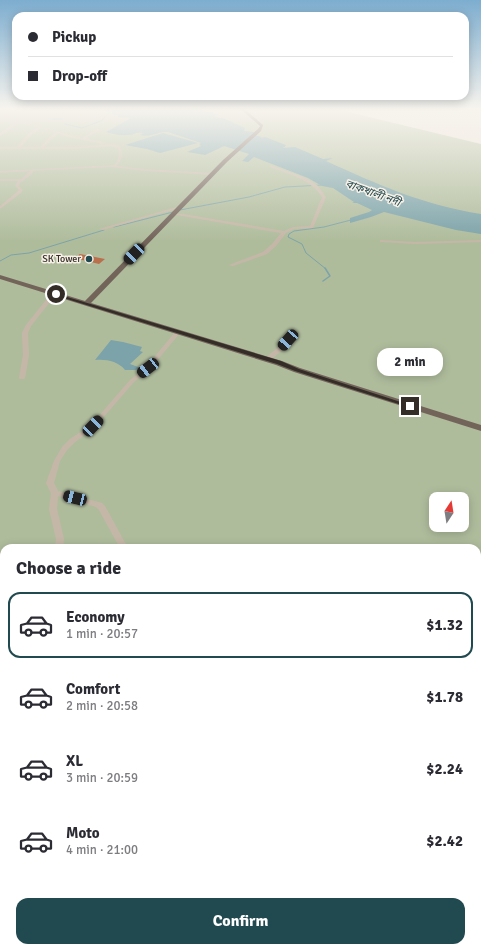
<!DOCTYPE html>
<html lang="en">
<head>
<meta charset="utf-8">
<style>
  :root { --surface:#fff; --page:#f2f2f3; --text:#2b2b33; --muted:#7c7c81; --line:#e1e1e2; --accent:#214950 }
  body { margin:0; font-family:Signika,"Noto Sans Bengali",sans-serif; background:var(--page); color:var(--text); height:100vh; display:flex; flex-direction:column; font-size:15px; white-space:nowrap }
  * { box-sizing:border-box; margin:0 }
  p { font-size:13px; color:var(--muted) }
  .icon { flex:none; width:22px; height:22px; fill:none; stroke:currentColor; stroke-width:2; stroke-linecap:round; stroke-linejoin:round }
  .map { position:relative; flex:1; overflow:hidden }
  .details { position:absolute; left:0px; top:544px; width:481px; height:408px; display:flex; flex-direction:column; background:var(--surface); border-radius:12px 12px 0 0; box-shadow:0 2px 10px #0003 }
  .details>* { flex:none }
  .banner { position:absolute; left:12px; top:12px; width:457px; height:88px; border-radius:12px; box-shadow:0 2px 10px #0003; display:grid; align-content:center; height:88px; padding:0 16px; background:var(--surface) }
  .needle { width:26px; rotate:12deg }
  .fabs { position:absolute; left:429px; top:492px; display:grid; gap:8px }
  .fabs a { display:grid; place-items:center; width:40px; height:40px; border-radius:8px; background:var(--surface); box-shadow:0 2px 10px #0003; font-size:20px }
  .end { position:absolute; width:18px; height:18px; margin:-9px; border:5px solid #332c27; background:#fff; box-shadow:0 0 0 2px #fff }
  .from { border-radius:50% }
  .bubble { position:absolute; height:28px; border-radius:12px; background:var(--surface); box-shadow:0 2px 10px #0003; font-size:13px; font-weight:700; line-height:28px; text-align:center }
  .car { position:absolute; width:12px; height:24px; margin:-12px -6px; border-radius:5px; box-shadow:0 0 3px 1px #0007; background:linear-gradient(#222 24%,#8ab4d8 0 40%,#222 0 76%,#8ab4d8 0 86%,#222 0) }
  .banner b { display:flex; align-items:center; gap:14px; height:38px; font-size:15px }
  .banner b+b { border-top:1px solid var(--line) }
  .banner i { width:10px; height:10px; background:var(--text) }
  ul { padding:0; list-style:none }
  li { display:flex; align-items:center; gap:12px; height:66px; margin:0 8px 6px; padding:0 8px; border:2px solid transparent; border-radius:12px }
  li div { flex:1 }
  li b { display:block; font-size:15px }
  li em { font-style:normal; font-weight:700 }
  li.current { border-color:var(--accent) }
  li>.icon { width:36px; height:36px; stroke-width:1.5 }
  h2 { padding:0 16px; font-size:18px; line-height:48px }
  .cta { display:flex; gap:8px; margin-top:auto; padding:8px 16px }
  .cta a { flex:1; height:46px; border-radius:12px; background:var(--accent); color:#fff; font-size:16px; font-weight:700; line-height:46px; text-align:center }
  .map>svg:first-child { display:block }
  .green { fill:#afbc9c; fill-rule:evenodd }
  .water { fill:#7ca3a9 }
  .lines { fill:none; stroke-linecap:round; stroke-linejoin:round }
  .stream-far1 { stroke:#7ca3a9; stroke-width:1 }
  .stream { stroke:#7ca3a9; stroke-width:1.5 }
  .building { fill:#b9704d }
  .minor { fill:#c5b7a7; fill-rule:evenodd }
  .major { fill:#73645a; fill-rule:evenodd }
  .route { fill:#332c27 }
  .poi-dot { fill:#214950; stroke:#f7f0e6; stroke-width:1.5 }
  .labels { text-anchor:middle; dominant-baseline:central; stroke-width:3; stroke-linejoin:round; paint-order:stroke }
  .far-poi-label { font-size:10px; fill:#332c27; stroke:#f7f0e6; text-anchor:end }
  .far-water-label { font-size:11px; font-style:italic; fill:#214950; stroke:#f7f0e6 }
</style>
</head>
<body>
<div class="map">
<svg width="481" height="952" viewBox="0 0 481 952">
  <rect width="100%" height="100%" fill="#eee6da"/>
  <path class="green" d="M0 108H332L481 144V952H0ZM436 499H462V525H436ZM4 548H477V948H4Z"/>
  <g class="water">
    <path d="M94 108H197L207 112H212L216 115 214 116 225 119 245 128 244 131 255 132 254 135 262 137 260 138 265 137 286 145 285 147 282 148 295 147 323 159 333 158 326 161C379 185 423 205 481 214V234L456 230 384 212 371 217 350 223V218L369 212 372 210 357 203H352L354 202 333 188 322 186 308 178 254 157 248 162 242 161 249 154 224 146 205 155 187 152 201 146 199 144 201 143 168 132C158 131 149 138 140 135L143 133C137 131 134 135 128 135 121 136 113 134 106 132L131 118 118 117V115H113L112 112C104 112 101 108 94 108Z"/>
    <path d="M163 133 198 143 160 153 147 149 125 145Z"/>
    <path d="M111 340 123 342 142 347 140 351 143 352 130 364 141 368 135 370H125C118 361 106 359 95 360Z"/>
  </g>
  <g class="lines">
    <g class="stream-far1">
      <path d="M53 119H62"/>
      <path d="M65 124 82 128 101 121 111 111"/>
      <path d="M180 210 249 197 285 187 323 185"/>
      <path d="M114 227 173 212"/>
      <path d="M0 261 11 255 29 253 104 230"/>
      <path d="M326 269 306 253 302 244 288 237 289 234 294 231 324 227 351 220"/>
    </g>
    <path class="stream" d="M323 281 330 276 325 268"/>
  </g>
  <path class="building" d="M80 254 105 259 99 264 74 258Z"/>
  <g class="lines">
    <g class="minor">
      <path d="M0 115C28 122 54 132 82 138L97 129H99V131L85 138 105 143 103 144 69 137 57 133 44 147H77L111 144 120 146C123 154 122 159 117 166L145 169 213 173 215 174 213 175 145 171 111 167 33 171 32 174 20 183 19 186 23 190 21 193 0 209V206L19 190 15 186 18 181H0V179H21L30 171 0 173V171L114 165C119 160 120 155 118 148L111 146 77 149H0V147H17L28 134 38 127 20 122 0 136V133L17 121 0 117ZM41 128 55 132 40 147H21L30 136Z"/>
      <path d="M270 165 306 178 318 186 326 197 313 228 294 229 286 233 276 246 267 254 233 266 229 265 263 252 272 244 281 233 170 214 172 213 184 214 284 231 293 227 310 226 322 197C309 178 290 175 270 167Z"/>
      <path d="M180 206 183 207 103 230 99 229Z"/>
      <path d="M380 240 415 242 481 240V242L415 244 382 242H380Z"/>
      <path d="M54 293 58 294 50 302 31 326 28 333 29 355 25 378 24 379H20L19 378 23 355 22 333 26 325 46 300Z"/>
      <path d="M178 330 180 331V333L150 369 134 382 95 427 74 443 67 450 60 461 54 483 58 491 102 503 105 506 128 548H120L99 510 96 507 58 496 57 509 64 539 63 548H55L56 539 49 509 51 493 46 483 54 461 62 447 70 439 91 425 130 380 146 367 176 331Z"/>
      <path d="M294 332 297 334C291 341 273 362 264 361V359L281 345 292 333Z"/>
      <path d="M4 619V629L0 631V621Z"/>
      <path d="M31 948H43L41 952H29Z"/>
    </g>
    <path class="major" d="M239 108H243L263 125 261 131 227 162 91 303 282 361 300 368 481 425V431L294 372 276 365 0 279V275L85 301 223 160 258 129 260 126Z"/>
  </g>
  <linearGradient id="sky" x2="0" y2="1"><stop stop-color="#7dadcf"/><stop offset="0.45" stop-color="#f7f4ee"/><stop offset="1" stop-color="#f7f4ee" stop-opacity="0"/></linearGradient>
  <rect width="481" height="241" fill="url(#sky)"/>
  <path class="route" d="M54 293 281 361 299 369 413 406 408 407 295 371 277 364 54 295Z"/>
  <circle class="poi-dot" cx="89" cy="259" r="4"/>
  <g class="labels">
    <g class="far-poi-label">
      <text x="81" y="259">SK Tower</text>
    </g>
    <g class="far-water-label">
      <text transform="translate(373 193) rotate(20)">বাকখালী নদী</text>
    </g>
  </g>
</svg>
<div class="fabs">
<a><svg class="needle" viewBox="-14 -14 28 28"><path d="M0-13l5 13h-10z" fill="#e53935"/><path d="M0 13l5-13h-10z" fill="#7c7c81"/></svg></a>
</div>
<i class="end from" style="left:56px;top:294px"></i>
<i class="end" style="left:410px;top:406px"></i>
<div class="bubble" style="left:377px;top:348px;width:66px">2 min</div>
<i class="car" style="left:134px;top:254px;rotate:224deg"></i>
<i class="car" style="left:288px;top:340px;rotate:222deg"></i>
<i class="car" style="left:148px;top:368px;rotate:232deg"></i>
<i class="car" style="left:93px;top:426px;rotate:44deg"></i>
<i class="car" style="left:75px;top:498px;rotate:284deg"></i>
<div class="banner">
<b><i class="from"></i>Pickup</b>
<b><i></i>Drop-off</b>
</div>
<section class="details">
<h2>Choose a ride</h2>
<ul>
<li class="current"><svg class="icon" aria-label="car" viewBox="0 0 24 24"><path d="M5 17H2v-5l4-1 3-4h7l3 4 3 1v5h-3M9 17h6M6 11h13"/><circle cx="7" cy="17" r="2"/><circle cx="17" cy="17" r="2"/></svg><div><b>Economy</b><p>1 min · 20:57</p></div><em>$1.32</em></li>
<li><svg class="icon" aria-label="car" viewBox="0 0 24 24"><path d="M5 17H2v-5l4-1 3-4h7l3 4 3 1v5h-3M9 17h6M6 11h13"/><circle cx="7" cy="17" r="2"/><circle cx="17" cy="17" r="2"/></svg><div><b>Comfort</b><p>2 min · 20:58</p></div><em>$1.78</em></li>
<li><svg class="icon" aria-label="car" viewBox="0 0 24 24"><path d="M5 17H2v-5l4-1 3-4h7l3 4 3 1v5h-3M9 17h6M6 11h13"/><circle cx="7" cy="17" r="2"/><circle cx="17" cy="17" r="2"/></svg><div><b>XL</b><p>3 min · 20:59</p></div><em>$2.24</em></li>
<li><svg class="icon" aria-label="car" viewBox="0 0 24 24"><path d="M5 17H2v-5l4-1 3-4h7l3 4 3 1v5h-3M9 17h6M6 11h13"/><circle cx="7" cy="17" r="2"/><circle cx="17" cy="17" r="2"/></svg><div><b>Moto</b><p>4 min · 21:00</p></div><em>$2.42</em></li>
</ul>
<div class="cta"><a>Confirm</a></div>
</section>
</div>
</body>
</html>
